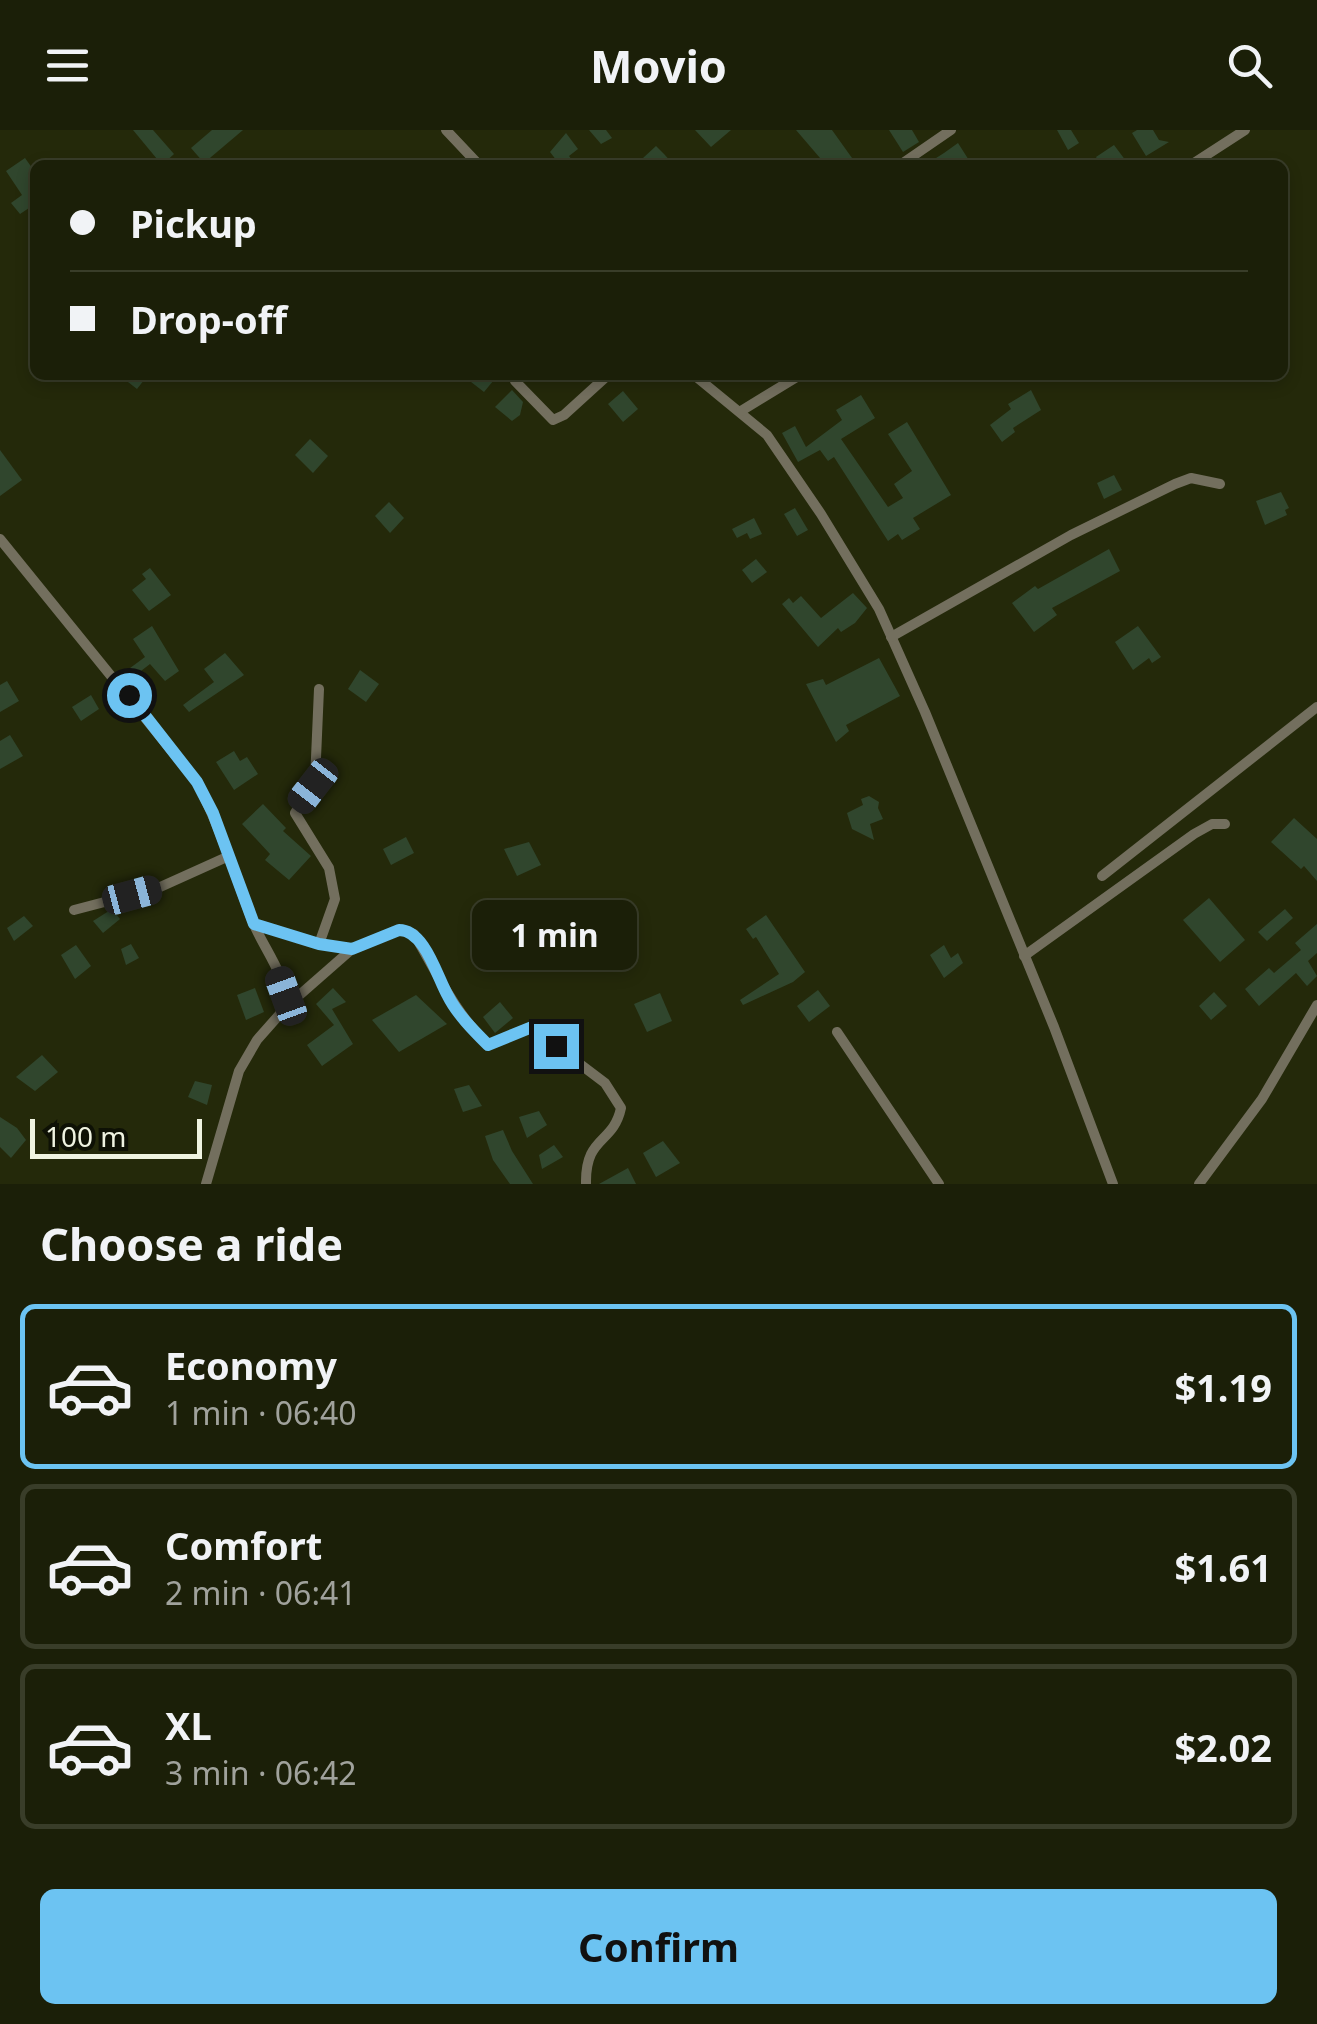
<!DOCTYPE html>
<html lang="en">
<head>
<meta charset="utf-8">
<style>
  :root { --surface:#1b1f08; --page:#242712; --text:#f1f3f6; --muted:#a0a29c; --line:#393d29; --accent:#6cc3f2 }
  body { margin:0; font-family:"Noto Sans",sans-serif; background:var(--page); color:var(--text); height:100vh; display:flex; flex-direction:column; font-size:38px; white-space:nowrap }
  * { box-sizing:border-box; margin:0 }
  p { font-size:32px; color:var(--muted) }
  .icon { flex:none; width:55px; height:55px; fill:none; stroke:currentColor; stroke-width:2; stroke-linecap:round; stroke-linejoin:round }
  .map { position:relative; height:1054px; overflow:hidden }
  .panel { display:flex; flex-direction:column; background:var(--surface); flex:1 }
  .panel>* { flex:none }
  .hud { position:absolute; left:30px; top:30px; width:1258px; height:220px; border-radius:15px; box-shadow:0 5px 15px #0003,0 0 0 2px var(--line); display:grid; align-content:center; height:220px; padding:0 40px; background:var(--surface) }
  .scale { position:absolute; left:30px; bottom:25px; width:172px; box-sizing:border-box; padding-left:10px; border:5px solid #eff3e1; border-top:0; font-size:28px; line-height:35px; white-space:nowrap; color:#eff3e1; -webkit-text-stroke:8px #0e1105; paint-order:stroke }
  .end { position:absolute; width:45px; height:45px; margin:-22px; border:12px solid #6cc3f2; background:#111; box-shadow:0 0 0 5px #111 }
  .from { border-radius:50% }
  .bubble { position:absolute; height:70px; border-radius:15px; background:var(--surface); box-shadow:0 5px 15px #0003,0 0 0 2px var(--line); font-size:32px; font-weight:700; line-height:70px; text-align:center }
  .car { position:absolute; width:30px; height:60px; margin:-30px -15px; border-radius:12px; box-shadow:0 0 8px 2px #0007; background:linear-gradient(#222 24%,#8ab4d8 0 40%,#222 0 76%,#8ab4d8 0 86%,#222 0) }
  .hud b { display:flex; align-items:center; gap:35px; height:95px; font-size:38px }
  .hud b+b { border-top:2px solid var(--line) }
  .hud i { width:25px; height:25px; background:var(--text) }
  ul { padding:0; list-style:none }
  li { display:flex; align-items:center; gap:30px; height:165px; margin:0 20px 15px; padding:0 20px; border:5px solid var(--line); border-radius:15px }
  li div { flex:1 }
  li b { display:block; font-size:38px }
  li em { font-style:normal; font-weight:700 }
  li.active { border-color:var(--accent) }
  li>.icon { width:90px; height:90px; stroke-width:1.5 }
  h2 { padding:0 40px; font-size:45px; line-height:120px }
  .action { display:flex; gap:20px; margin-top:auto; padding:20px 40px }
  .action a { flex:1; height:115px; border-radius:15px; background:var(--accent); color:#111; font-size:40px; font-weight:700; line-height:115px; text-align:center }
  header { display:flex; justify-content:space-between; align-items:center; height:130px; padding:0 40px; background:var(--surface); font-size:45px; font-weight:700 }
  .map>svg:first-child { display:block }
  .building { fill:#30462d }
  .lines { fill:none; stroke-linecap:round; stroke-linejoin:round }
  .minor { stroke:#736f5e; stroke-width:10 }
  .route { stroke:#6cc3f2; stroke-width:12 }
</style>
</head>
<body>
<header><svg class="icon" aria-label="menu" viewBox="0 0 24 24"><path d="M4 6h16M4 12h16M4 18h16"/></svg>Movio<svg class="icon" aria-label="search" viewBox="0 0 24 24"><circle cx="10" cy="10" r="6"/><path d="M15 15l6 6"/></svg></header>
<div class="map">
<svg width="1317" height="1054" viewBox="0 0 1317 1054">
  <rect width="100%" height="100%" fill="#24290a"/>
  <g class="building">
    <path d="M133 0H153L174 24 162 35Z"/>
    <path d="M212 0H243L204 33 191 18Z"/>
    <path d="M589 0H606L612 8 601 14Z"/>
    <path d="M695 0H731L711 17Z"/>
    <path d="M796 0H832L857 35H826Z"/>
    <path d="M889 0H912L919 12 903 22Z"/>
    <path d="M1057 0H1071L1079 13 1068 20Z"/>
    <path d="M1137 0H1153L1159 10 1169 12 1146 26 1132 3Z"/>
    <path d="M566 3 578 19 569 26 576 35H560L550 22Z"/>
    <path d="M958 13 972 35H925L944 23Z"/>
    <path d="M1114 15 1129 35H1101L1096 27Z"/>
    <path d="M656 16 664 24 674 35H649L643 28Z"/>
    <path d="M25 28 35 42V74L20 84 11 73 22 65 6 41Z"/>
    <path d="M119 245H148L137 259Z"/>
    <path d="M462 245H498L484 262Z"/>
    <path d="M512 260 523 272 520 285 512 291 495 277Z"/>
    <path d="M1031 260 1041 280 1013 298 1015 302 1002 312 990 295 1011 279 1008 274Z"/>
    <path d="M623 261 638 279 623 292 608 274Z"/>
    <path d="M861 265 875 288 841 309 888 377 903 368 894 354 912 341 888 304 907 292 951 365 913 388 920 399 902 410 898 404 888 411 834 327 828 331 820 320 798 332 782 303 795 296 806 317 842 290 836 280Z"/>
    <path d="M310 309 328 326 313 343 295 325Z"/>
    <path d="M0 320 22 350 0 366Z"/>
    <path d="M1114 345 1122 360 1104 369 1097 353Z"/>
    <path d="M1281 362 1289 378 1285 380 1287 385 1265 395 1256 371Z"/>
    <path d="M389 372 404 388 390 403 375 386Z"/>
    <path d="M795 378 808 400 797 406 784 384Z"/>
    <path d="M754 388 762 404 750 409 747 403 737 408 732 399Z"/>
    <path d="M1109 419 1120 441 1052 478 1057 485 1034 502 1012 473 1035 456 1038 459Z"/>
    <path d="M756 429 767 442 752 453 742 440Z"/>
    <path d="M150 438 171 465 149 481 132 460 146 449 142 444Z"/>
    <path d="M853 463 867 478 855 493 841 502 838 498 818 517 782 474 789 468 793 473 801 466 821 488Z"/>
    <path d="M152 496 179 541 165 551 150 534 128 551 122 544 145 527 133 509Z"/>
    <path d="M1138 496 1161 527 1152 533 1149 528 1133 540 1115 512Z"/>
    <path d="M225 523 244 545 189 582 183 575 214 552 204 539Z"/>
    <path d="M879 528 900 566 846 595 849 601 836 612 806 554 823 549 826 555Z"/>
    <path d="M360 540 379 554 366 572 348 559Z"/>
    <path d="M7 551 19 571 0 582V555Z"/>
    <path d="M91 565 99 579 81 591 72 577Z"/>
    <path d="M10 605 23 626 0 639V611Z"/>
    <path d="M234 621 240 631 247 627 258 644 234 660 216 632Z"/>
    <path d="M869 666 879 672 878 678 883 689 870 694 874 710 852 699 847 683 863 675 861 669Z"/>
    <path d="M263 674 286 698 283 701 311 726 289 750 265 730 270 724 242 694Z"/>
    <path d="M1294 688 1317 709V751L1304 736 1301 739 1271 712Z"/>
    <path d="M406 707 414 723 391 735 383 719Z"/>
    <path d="M529 712 541 735 517 746 504 719Z"/>
    <path d="M1209 768 1245 810 1220 832 1183 790Z"/>
    <path d="M523 778 542 811 516 827 507 810 516 806 506 786Z"/>
    <path d="M112 779 120 789 103 803 93 791Z"/>
    <path d="M1285 779 1293 788 1267 811 1258 802Z"/>
    <path d="M766 785 805 842 793 852 743 875 740 870 779 844 756 807 753 809 746 799Z"/>
    <path d="M24 786 33 796 14 811 7 798Z"/>
    <path d="M1317 794V823L1308 831 1317 846 1307 856 1296 843 1259 876 1245 859 1269 838 1274 843 1301 820 1295 813Z"/>
    <path d="M131 814 139 828 126 835 121 819Z"/>
    <path d="M76 815 91 836 75 849 61 825Z"/>
    <path d="M944 815 951 828 958 823 963 833 944 848 930 825Z"/>
    <path d="M255 858 264 882 246 890 237 865Z"/>
    <path d="M333 858 346 872 332 879 353 914 322 936 307 915 334 895 316 874Z"/>
    <path d="M818 860 830 876 809 892 797 876Z"/>
    <path d="M1214 862 1227 876 1211 890 1199 876Z"/>
    <path d="M660 863 672 891 647 902 634 874Z"/>
    <path d="M416 865 447 894 399 922 372 890Z"/>
    <path d="M500 872 513 888 495 903 483 887Z"/>
    <path d="M42 925 58 942 35 961 16 947Z"/>
    <path d="M195 951 212 955 207 975 188 967Z"/>
    <path d="M469 955 482 976 463 982 454 959Z"/>
    <path d="M539 981 547 995 527 1008 519 987Z"/>
    <path d="M0 987 17 998 26 1010 11 1028 0 1017Z"/>
    <path d="M503 1000 512 1021 533 1054H510L493 1030 485 1006Z"/>
    <path d="M663 1011 680 1033 656 1047 643 1023Z"/>
    <path d="M554 1015 563 1027 542 1039 539 1025Z"/>
    <path d="M628 1038 636 1054H599Z"/>
  </g>
  <g class="lines">
    <g class="minor">
      <path d="M446 0 479 35"/>
      <path d="M900 35 951 0"/>
      <path d="M1191 35 1245 0"/>
      <path d="M694 245 767 305 821 384 879 479 925 582 1054 897 1113 1054"/>
      <path d="M515 251 553 290 564 285 608 245"/>
      <path d="M741 281 800 245"/>
      <path d="M0 409 197 652C220 697 234 743 252 790 263 818 286 844 287 876L257 910 239 941 206 1054"/>
      <path d="M891 507 1071 405 1175 354 1191 348 1220 354"/>
      <path d="M319 559 315 651 295 683 329 738 335 769 319 814"/>
      <path d="M1102 746 1317 577"/>
      <path d="M74 780 158 758 229 726"/>
      <path d="M254 794 319 814 352 819 399 800 414 804C437 843 455 883 488 915L531 897 605 953 621 978C613 1015 585 1005 586 1054"/>
      <path d="M1024 826 1194 704 1212 694H1225"/>
      <path d="M287 876 352 819"/>
      <path d="M837 902 939 1054"/>
      <path d="M1199 1054 1262 969 1317 875"/>
    </g>
  </g>
  <g class="lines">
    <path class="route" d="M129 565 197 652 213 683 254 794 319 814 352 819 399 800C425 800 437 847 448 866 457 884 474 901 488 915L532 897 556 916"/>
  </g>
</svg>
<div class="scale">100 m</div>
<i class="end from" style="left:129px;top:565px"></i>
<i class="end" style="left:556px;top:916px"></i>
<div class="bubble" style="left:472px;top:770px;width:165px">1 min</div>
<i class="car" style="left:313px;top:656px;rotate:218deg"></i>
<i class="car" style="left:132px;top:765px;rotate:75deg"></i>
<i class="car" style="left:286px;top:866px;rotate:340deg"></i>
<div class="hud">
<b><i class="from"></i>Pickup</b>
<b><i></i>Drop-off</b>
</div>
</div>
<section class="panel">
<h2>Choose a ride</h2>
<ul>
<li class="active"><svg class="icon" aria-label="car" viewBox="0 0 24 24"><path d="M5 17H2v-5l4-1 3-4h7l3 4 3 1v5h-3M9 17h6M6 11h13"/><circle cx="7" cy="17" r="2"/><circle cx="17" cy="17" r="2"/></svg><div><b>Economy</b><p>1 min · 06:40</p></div><em>$1.19</em></li>
<li><svg class="icon" aria-label="car" viewBox="0 0 24 24"><path d="M5 17H2v-5l4-1 3-4h7l3 4 3 1v5h-3M9 17h6M6 11h13"/><circle cx="7" cy="17" r="2"/><circle cx="17" cy="17" r="2"/></svg><div><b>Comfort</b><p>2 min · 06:41</p></div><em>$1.61</em></li>
<li><svg class="icon" aria-label="car" viewBox="0 0 24 24"><path d="M5 17H2v-5l4-1 3-4h7l3 4 3 1v5h-3M9 17h6M6 11h13"/><circle cx="7" cy="17" r="2"/><circle cx="17" cy="17" r="2"/></svg><div><b>XL</b><p>3 min · 06:42</p></div><em>$2.02</em></li>
</ul>
<div class="action"><a>Confirm</a></div>
</section>
</body>
</html>
